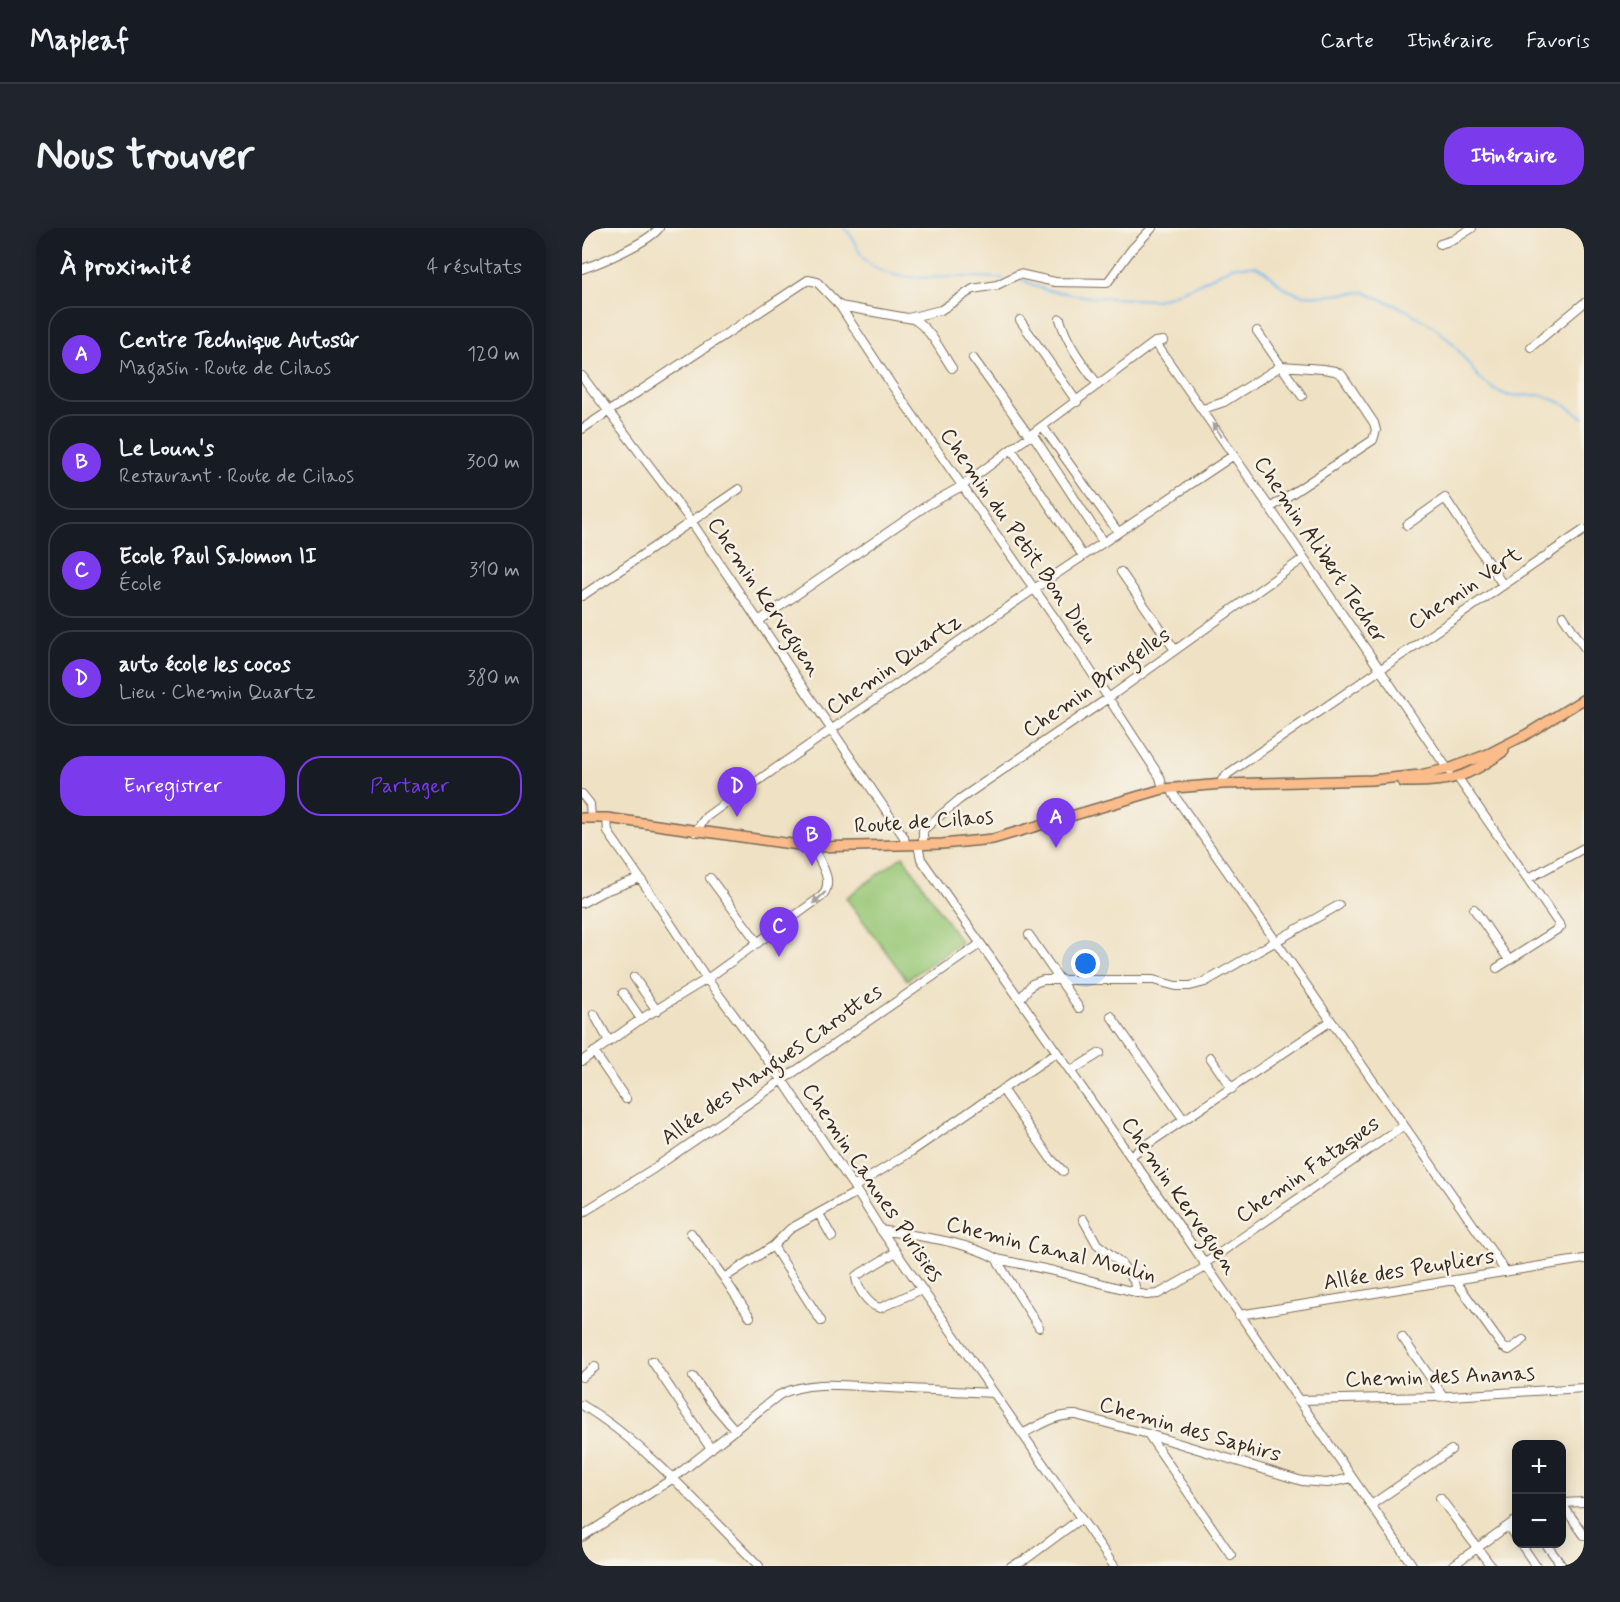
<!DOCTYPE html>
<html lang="fr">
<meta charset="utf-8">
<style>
:root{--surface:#171b24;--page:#20242c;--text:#f1f3f6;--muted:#9ea1a6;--line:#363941;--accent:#7c3aed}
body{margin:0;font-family:Mynerve,sans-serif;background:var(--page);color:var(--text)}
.controls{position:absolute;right:18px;bottom:18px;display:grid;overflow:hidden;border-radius:12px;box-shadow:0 3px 15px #0003}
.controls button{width:54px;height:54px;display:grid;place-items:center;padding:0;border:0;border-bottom:2px solid var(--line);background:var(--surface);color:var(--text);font:30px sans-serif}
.you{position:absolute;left:504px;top:736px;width:21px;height:21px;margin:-15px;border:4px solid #fff;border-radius:50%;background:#1a73e8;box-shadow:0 0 0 9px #1a73e833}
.badge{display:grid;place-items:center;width:39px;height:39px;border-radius:50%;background:var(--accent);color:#fff;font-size:20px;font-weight:700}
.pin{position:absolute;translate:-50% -50px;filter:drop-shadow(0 2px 3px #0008)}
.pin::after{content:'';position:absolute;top:32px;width:21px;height:18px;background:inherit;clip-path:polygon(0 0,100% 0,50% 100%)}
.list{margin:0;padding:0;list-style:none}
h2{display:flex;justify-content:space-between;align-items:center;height:78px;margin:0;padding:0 24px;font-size:26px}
h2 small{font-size:20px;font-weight:400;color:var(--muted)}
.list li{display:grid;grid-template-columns:39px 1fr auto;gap:18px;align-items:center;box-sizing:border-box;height:96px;margin:0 12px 12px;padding:0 12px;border:2px solid var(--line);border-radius:24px}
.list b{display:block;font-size:22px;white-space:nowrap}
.list p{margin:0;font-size:20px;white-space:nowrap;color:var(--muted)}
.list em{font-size:20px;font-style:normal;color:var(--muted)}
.actions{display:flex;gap:12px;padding:18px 24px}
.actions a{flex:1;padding:14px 0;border:2px solid var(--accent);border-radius:24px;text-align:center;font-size:21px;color:var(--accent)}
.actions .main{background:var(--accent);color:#fff}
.map{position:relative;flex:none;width:1002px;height:1338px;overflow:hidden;border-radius:24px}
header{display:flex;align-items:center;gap:36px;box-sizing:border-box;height:84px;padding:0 30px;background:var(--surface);border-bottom:2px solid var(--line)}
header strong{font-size:28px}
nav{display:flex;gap:33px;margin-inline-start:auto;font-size:21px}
.intro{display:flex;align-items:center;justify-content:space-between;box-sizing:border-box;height:144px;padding:0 36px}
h1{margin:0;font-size:42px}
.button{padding:15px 27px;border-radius:24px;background:var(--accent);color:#fff;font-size:21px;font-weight:700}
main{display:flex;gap:36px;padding:0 36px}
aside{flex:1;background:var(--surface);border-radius:24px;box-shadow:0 3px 15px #0003}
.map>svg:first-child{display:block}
.green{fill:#98c877;stroke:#6a794a;stroke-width:1.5}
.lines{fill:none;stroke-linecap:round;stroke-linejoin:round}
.stream{stroke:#78bbee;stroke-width:2}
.minor-casing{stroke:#7a6a58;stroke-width:10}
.major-casing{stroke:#7a6a58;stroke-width:12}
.minor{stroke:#fff;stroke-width:8}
.major{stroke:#f9bc8a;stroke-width:9}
.oneway{fill:#a79f9a}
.labels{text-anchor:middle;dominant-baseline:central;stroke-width:5;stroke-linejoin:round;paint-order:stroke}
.street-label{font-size:22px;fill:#3b2a1e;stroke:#f7f3e8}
</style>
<header>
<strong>Mapleaf</strong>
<nav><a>Carte</a><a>Itinéraire</a><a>Favoris</a></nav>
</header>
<div class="intro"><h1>Nous trouver</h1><a class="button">Itinéraire</a></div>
<main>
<aside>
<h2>À proximité<small>4 résultats</small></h2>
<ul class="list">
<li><span class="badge">A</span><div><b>Centre Technique Autosûr</b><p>Magasin · Route de Cilaos</p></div><em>120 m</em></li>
<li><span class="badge">B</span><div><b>Le Loun's</b><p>Restaurant · Route de Cilaos</p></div><em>300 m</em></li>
<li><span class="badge">C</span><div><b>Ecole Paul Salomon II</b><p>École</p></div><em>310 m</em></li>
<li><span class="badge">D</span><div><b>auto école les cocos</b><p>Lieu · Chemin Quartz</p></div><em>380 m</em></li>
</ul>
<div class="actions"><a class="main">Enregistrer</a><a>Partager</a></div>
</aside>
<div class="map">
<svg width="1002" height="1338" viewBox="0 0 1002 1338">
<rect width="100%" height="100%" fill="#f7f3e8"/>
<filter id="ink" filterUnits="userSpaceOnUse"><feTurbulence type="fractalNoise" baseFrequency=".0167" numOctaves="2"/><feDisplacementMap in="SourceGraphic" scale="12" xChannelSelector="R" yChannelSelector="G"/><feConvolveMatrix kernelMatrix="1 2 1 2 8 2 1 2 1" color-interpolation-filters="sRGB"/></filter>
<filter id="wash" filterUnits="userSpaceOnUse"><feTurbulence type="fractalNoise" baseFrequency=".008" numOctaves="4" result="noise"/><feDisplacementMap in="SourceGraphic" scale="24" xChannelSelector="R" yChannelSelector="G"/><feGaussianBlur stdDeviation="1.35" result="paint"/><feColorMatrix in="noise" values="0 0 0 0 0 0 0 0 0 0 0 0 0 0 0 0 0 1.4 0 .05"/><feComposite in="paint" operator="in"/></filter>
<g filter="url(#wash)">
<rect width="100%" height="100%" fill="#efe1c3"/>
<path class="green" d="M321,628L379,714L325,752L264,670Z"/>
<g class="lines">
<path class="stream" d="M262,0C274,9 274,24 285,34C314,58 355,47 389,49C400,49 410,50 421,50
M436,50L463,62L508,69L574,72L582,70L614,57L652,38H674L683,43L703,61L720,67L740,68L782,64L822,81L854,100L871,116L898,151L913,162L927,168L960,167L980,175L1002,190"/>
</g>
</g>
<g filter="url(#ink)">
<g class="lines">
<defs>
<path id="minor" d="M858,16L871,12L890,0
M0,41C18,35 67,14 77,0
M258,78L331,91C349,101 359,124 370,140
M326,90L359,82L391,61L415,57L437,46L473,54L525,55L550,21L570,0
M478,91C485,116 501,136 516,157
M438,92L495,174
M675,103L720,168
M573,114L688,280L867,543
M949,119L1002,75
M391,130L448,209
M0,148L109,293L322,609L323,617
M621,181L642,174L699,138L741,141L753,143L760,147L792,195L794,202L791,212L688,280
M461,199L536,304
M0,201L226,52L235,54L258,78L309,156L493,419L578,549L581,561
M451,207L521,314
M430,222L501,328
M825,297L863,270L921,357
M539,344L593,422
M0,368L157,261
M981,388L1002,419
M178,392L344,278L380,258L573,114L581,113
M876,550L979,699L915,740
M641,556L640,552L647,545L1002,302
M589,560L592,567L924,1044
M0,566L8,576L9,590
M25,590L26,604L73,672L125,751L201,853L272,959L299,1002L532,1338
M113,604L124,589L135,581L452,361L652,227
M336,617L339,631L586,982L831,1338
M341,617V602L378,571L525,471L722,330
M128,650L176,715
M947,650L1002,620
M0,675L20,664L58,650
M892,681L927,732
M447,707L497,780
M52,749L75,783
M41,765L59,791
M438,771L450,756L461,752H571L594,758H608L623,754L757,677
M12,786L27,813
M529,788L602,892
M12,824L44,871
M628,829L650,861
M0,833L59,791L125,751L239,669C254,654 238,635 231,619
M489,843L518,825
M420,861L469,931L481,943
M548,928L749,793
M272,959L327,925L475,824
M0,985L71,941L398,716
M237,986L250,1009
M501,991L515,1016L539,1035L552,1053L554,1065
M299,1002C333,1008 385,1013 415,1031L472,1043L564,1067L576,1066L624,1039
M109,1005L142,1050L168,1089
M191,1018L239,1093
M314,1024L274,1048C274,1059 287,1078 298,1080L340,1061
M415,1031L417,1036L457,1099
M622,1036L821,898
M142,1050L191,1018L208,1001L275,964
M873,1052L921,1119L927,1122L941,1112
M657,1087L1002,1031
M820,1109L862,1169
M70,1133L129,1221
M0,1149L13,1139
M111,1149L129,1174L153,1202
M716,1172L852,1169L1002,1160
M0,1177C65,1216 124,1285 177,1338
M440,1206C458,1197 473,1186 494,1187L566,1206L720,1253L745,1255L770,1250
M566,1206L649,1327
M858,1270L909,1338
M980,1275L1002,1274
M980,1276L1002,1307
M789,1277L869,1222
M926,1298L934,1310
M0,1309L90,1251L197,1167C229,1150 273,1159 308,1160C343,1162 377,1163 411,1165
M939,1316L954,1338
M964,1316L980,1338
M429,1338L444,1331L498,1291
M870,1338L934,1292"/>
<path id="major" d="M940,509L1002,471
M821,554C866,555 886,550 922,523
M0,590H25L231,619L360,616L411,611L581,561L641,556L790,552L838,547L869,540L906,526L945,506"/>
</defs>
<use href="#minor" class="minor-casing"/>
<use href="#major" class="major-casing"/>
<use href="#minor" class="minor"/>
<use href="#major" class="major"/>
</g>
<defs><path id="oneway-solid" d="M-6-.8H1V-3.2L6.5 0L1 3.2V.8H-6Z" transform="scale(1.5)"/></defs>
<g class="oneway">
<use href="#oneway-solid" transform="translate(635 202) rotate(-124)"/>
<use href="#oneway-solid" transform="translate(237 670) rotate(138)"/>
</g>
</g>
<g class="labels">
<g class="street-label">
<text transform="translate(436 308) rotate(55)">Chemin du Petit Bon Dieu</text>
<text transform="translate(738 322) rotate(56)">Chemin Alibert Techer</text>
<text transform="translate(883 361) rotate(-34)">Chemin Vert</text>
<text transform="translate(182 369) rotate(56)">Chemin Kerveguen</text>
<text transform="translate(312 437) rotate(-35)">Chemin Quartz</text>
<text transform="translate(515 455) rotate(-35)">Chemin Bringelles</text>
<text transform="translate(342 594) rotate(-4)">Route de Cilaos</text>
<text transform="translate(190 837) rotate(-35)">Allée des Mangues Carottes</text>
<text transform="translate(726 942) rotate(-35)">Chemin Fataques</text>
<text transform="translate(290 955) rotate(56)">Chemin Cannes Purisies</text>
<text transform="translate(597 968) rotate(55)">Chemin Kerveguen</text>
<text transform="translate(469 1022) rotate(14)">Chemin Canal Moulin</text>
<text transform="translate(827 1042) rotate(-9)">Allée des Peupliers</text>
<text transform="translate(858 1149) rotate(-2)">Chemin des Ananas</text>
<text transform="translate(608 1202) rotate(16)">Chemin des Saphirs</text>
</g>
</g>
</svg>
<div class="controls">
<button>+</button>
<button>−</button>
</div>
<div class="you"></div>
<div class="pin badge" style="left:474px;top:620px">A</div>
<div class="pin badge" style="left:230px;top:638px">B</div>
<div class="pin badge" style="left:197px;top:729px">C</div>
<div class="pin badge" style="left:155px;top:589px">D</div>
</div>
</main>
